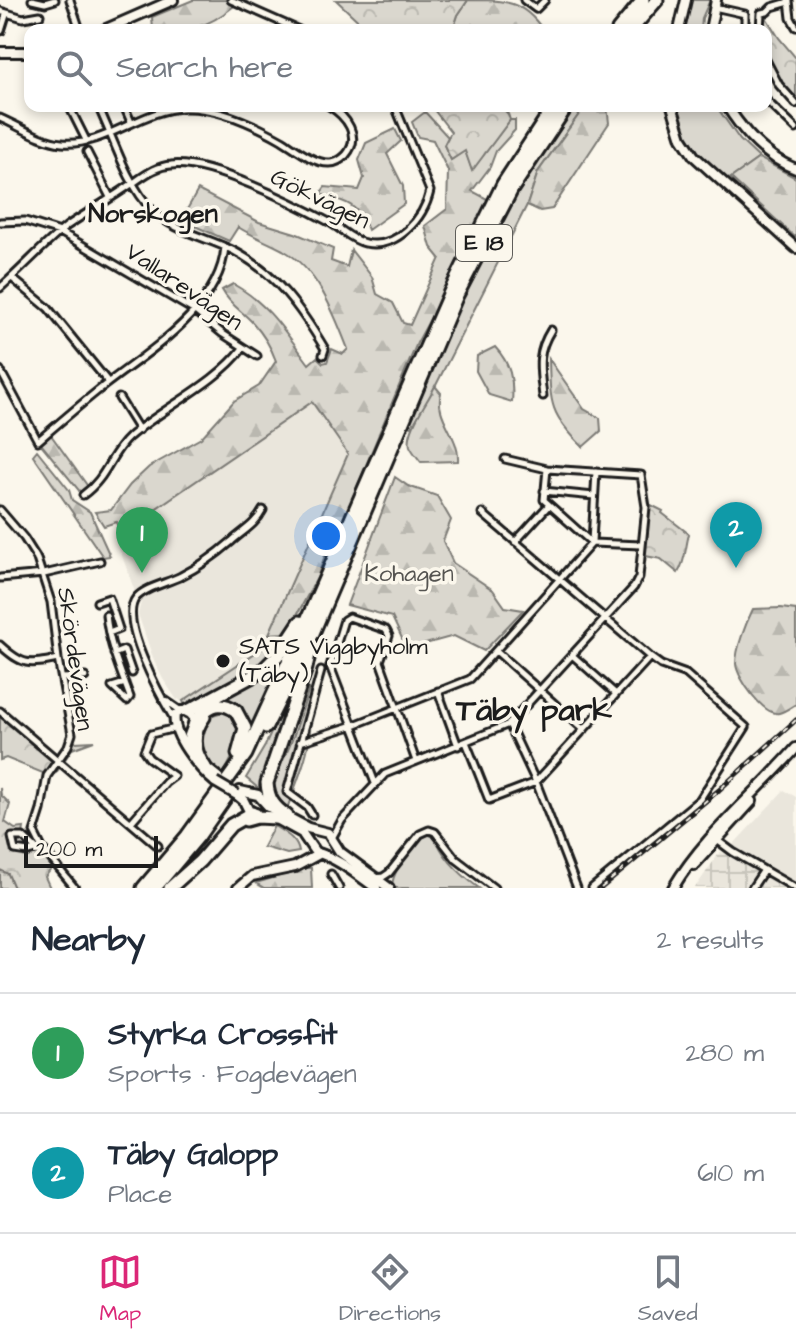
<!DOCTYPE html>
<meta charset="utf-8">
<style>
:root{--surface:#fff;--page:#f6f6f7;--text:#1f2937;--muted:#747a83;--line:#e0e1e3;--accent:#db2777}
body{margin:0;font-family:"Architects Daughter",sans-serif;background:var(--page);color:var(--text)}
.scale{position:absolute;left:24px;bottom:20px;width:134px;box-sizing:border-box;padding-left:8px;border:4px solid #1c1c1c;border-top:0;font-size:22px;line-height:28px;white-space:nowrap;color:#1c1c1c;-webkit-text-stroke:6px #fbf7ec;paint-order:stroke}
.you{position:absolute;left:326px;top:536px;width:28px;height:28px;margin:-20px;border:6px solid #fff;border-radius:50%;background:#1a73e8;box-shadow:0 0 0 12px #1a73e833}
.badge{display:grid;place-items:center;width:52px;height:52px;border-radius:50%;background:var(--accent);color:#fff;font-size:26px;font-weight:700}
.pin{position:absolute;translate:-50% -66px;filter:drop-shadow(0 2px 4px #0008)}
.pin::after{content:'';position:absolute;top:42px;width:28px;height:24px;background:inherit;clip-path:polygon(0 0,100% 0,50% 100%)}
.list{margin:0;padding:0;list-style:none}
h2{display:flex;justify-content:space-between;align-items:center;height:104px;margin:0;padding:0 32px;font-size:34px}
h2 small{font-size:26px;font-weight:400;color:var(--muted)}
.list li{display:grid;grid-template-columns:52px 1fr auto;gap:24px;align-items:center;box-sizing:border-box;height:120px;padding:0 32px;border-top:2px solid var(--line)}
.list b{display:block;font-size:30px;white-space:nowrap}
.list p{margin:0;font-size:26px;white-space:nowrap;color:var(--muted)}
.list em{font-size:26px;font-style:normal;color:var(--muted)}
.icon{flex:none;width:44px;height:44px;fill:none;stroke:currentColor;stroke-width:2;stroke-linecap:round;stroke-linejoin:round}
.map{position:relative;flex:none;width:796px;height:888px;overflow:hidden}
.search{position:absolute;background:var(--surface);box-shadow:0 4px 12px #0003;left:24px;right:24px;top:24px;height:88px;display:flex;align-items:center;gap:20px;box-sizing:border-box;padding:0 28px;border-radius:16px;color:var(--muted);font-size:30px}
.sheet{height:344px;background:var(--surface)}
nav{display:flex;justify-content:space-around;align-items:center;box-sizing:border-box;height:112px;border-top:2px solid var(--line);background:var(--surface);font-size:22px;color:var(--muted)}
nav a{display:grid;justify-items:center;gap:4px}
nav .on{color:var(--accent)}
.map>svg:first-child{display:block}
.built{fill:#eae6dc}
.industrial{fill:url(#industrial-grid)}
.green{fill:#dad7ce;stroke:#7b7a75;stroke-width:2}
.forest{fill:url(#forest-firs);stroke:#7b7a75;stroke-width:2}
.park{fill:url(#park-crowns);stroke:#7b7a75;stroke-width:2}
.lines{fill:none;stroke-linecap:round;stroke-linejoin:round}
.stream{stroke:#74726e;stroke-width:2}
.street-casing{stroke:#1c1c1c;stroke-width:11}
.secondary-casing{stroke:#1c1c1c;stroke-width:14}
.highway-casing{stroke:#1c1c1c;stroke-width:17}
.street{stroke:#fbf7ec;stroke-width:5}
.secondary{stroke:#fbf7ec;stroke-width:8}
.highway{stroke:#fbf7ec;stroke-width:11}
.rail-casing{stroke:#1c1c1c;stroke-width:5}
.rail{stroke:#fbf7ec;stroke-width:2;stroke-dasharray:6;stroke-linecap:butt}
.secondary-bridge-casing{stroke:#1c1c1c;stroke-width:14;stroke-linecap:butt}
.secondary-bridge{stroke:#fbf7ec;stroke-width:8}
.poi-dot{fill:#1c1c1c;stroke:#fbf7ec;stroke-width:3}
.labels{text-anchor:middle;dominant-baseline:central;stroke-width:7;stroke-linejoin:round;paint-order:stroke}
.shield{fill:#fbf7ec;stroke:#5f5e5a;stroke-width:2}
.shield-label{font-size:22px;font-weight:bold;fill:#1c1c1c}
.street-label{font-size:24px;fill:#1c1c1c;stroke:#fbf7ec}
.park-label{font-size:24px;fill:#555451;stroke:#fbf7ec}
.poi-label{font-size:24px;fill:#1c1c1c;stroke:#fbf7ec;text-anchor:start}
.neighbourhood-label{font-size:26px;font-weight:bold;fill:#1c1c1c;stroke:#fbf7ec}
.district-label{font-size:32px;font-weight:bold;fill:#1c1c1c;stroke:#fbf7ec}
</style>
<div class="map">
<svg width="796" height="888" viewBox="0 0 796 888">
<defs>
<pattern id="industrial-grid" width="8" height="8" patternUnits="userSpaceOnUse" patternTransform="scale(2)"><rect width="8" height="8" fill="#eae6dc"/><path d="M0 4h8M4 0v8" fill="none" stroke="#c8c5bc"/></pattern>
<pattern id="forest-firs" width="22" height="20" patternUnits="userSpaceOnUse" patternTransform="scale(2)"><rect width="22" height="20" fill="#dad7ce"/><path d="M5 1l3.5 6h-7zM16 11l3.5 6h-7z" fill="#bab8b0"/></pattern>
<pattern id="park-crowns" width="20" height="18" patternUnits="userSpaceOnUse" patternTransform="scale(2)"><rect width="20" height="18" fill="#dad7ce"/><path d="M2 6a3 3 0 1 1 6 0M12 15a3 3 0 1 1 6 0" fill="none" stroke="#bab8b0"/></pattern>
</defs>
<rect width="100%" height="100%" fill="#fbf7ec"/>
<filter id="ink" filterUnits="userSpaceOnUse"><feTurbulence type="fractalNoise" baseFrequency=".0125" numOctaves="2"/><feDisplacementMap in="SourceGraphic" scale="16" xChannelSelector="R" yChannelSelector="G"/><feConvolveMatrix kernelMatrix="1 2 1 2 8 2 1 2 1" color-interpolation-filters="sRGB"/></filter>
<g filter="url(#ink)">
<path class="built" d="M312,401L348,453L264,647L181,702L179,699L177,700L163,679L154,661L138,614L141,602L135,592L115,536Z
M784,790L796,797V883L732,846Z"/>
<path class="industrial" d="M720,852L724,853L785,888H695Z"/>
<path class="green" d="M690,0H710L702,18L701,30H683Z
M574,106H585L538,172L527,205L426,405L412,426L406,423C454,313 502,203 574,106Z
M676,106H716L740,140L759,158L731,178L796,238V241L703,161L689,143Z
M381,426L386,429C360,487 307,633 259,667C239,681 215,691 194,703L185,706L183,701L264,647L269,634L287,632L317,578L334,529L341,525Z
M292,640L244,748C250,720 247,697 211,702Z
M304,661L296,694L258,788L246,778L265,746Z
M309,688C315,742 305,762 286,811L271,794C274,776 283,762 290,745C298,726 303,707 309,688Z
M226,712L234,714L242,727L237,748L222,777C197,760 185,715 226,712Z
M429,834L435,836C442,858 461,875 479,888H396L392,884C395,868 413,841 429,834Z"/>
<path class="forest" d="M193,0H229L234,6C205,30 190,30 153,30L152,17Z
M468,0C504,0 523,0 543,30H453L458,15Z
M585,106H607L609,123L552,209L540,211L527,205L538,172Z
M425,112L448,137L444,145L451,160L465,150L472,170L510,120H515V130L496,151L490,167L472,191L489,200L471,244L417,343L341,525L334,529L317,578L287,633L269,634L348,454L312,402L120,533L116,522L104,526L95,512L111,510L130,485L149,467L201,438L234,401L259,386L276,361C271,347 263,334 253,323C242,311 230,305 222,290L233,284C269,304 285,332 309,364L317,357L323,363L327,362L332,349L343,354L348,349C334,313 318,270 283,250C268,242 252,236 238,227L229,241L181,220L198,190L259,222L295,233L333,249L331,261L347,267L351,250L372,277L377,294L393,303L403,323L410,325L440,258L431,247L425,226L447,209L448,171L433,140L418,137L412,122Z
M395,129L401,141L387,154L403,186L404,204L368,230C359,204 345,201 320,194L325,187L359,190L364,178L359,160L366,143Z
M759,158L796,178V238L731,178Z
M495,347C510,363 514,380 512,402L489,395L476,371L477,356Z
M549,359L584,409L600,418L601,431L583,447C550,415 550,404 549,359Z
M435,386L441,393C434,417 460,436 458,461L421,462C418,458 412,451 410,446C406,429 428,402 435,386Z
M51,435L89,488L81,493L41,444Z
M37,450L69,490L72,500L90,512L110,556L103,557L33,455Z
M395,477L408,486L437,496L451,520L443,541L453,563L493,590L505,607L523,610L484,651L454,636L407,649L392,617L347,605Z
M781,608L796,610V704C791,707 784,712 779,713C764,716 737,678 736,664C736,648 746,623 753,609Z
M274,826C285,833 297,839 299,852L287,854L263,847Z
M306,868H311L312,888H264L256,883Z"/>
<path class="park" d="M336,0H468L458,15L453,30H368Z
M764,14L779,38L796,58V102C771,79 766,63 766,30H762Z
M431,106H501L508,114L510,120L472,171L465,151L451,160L444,145L451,132Z
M651,505L663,511L662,513L689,534C685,549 686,560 678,573L661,559L640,555L646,507Z
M0,716L52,760L60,763L75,742L94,741L72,749L56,773L50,776L6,758L0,760Z
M0,788L1,795L10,804L5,822L15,829L24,828L22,840L40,851L52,868L45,877L50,888H0Z"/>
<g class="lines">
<path class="stream" d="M0,870L8,874L14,888"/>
<defs>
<path id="street" d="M32,0L45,3L55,0
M70,0L80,30
M231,0L299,30
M524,0L536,9L545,0
M789,1L791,18L796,27
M714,7L745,14V30
M0,11L23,18L40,15
M760,30L761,13L767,12L772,7L789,2
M1,31L6,15
M766,60L779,85L796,104
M767,101L796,129
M69,106L86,140
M98,106C114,139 126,183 152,210C174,232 207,237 234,251C276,273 301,309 325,349L323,355
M124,106L131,122
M0,118C19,126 41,141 62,143C105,147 141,109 184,108C217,107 254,124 282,140C295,148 314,164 330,163C337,163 342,159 346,155C362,136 346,116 329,106
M87,152L110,197
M0,222L25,221L60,232L195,311L223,334L257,356
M12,278L48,308L108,382
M0,288C23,268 43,245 67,226C89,211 112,198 133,183C145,175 156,166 171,165C208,160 294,203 329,222C340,228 353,241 365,243C397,250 424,218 430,191L395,106
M0,370L38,441C60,422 82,403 105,385C149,351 220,308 225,247
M543,396C540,369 536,354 551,330
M119,398L139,430
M547,469L544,500L592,543
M544,491L594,496
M83,495C107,478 110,454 129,437C163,408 217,383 243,348
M0,510L24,538L36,557
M482,513L650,657L661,665L686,674L746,727L700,799L592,888
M515,542L548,506
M592,542L596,472
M37,559L51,602L58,659L72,734L68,746L47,776L41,810L34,832L42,848L75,888
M0,578L44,574L100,561
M97,602L109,598L119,629L109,633
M106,615C109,644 120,670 130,697L127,701L112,687L125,683
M0,645C23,666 28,665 58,659
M497,652L584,730
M114,654L124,650L132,673
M572,655L616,694
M62,678L85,677
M438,691L458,746
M165,700L181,711
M0,711L158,846
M174,719C161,697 118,620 136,598C145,587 168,583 181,576C199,567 217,554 232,541C243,531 256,524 263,510
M509,724L536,782L577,888
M300,742L354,725L470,679L592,543L641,545
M466,742L489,800L536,782L650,657
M375,783L330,666L344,620L349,617L386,630L389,636L380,661L416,761
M312,815L307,807L287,792L321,671
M132,821L166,782L174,776L149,758L144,751L151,734L176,728
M332,838L342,820L385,774L509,724L634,587L639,577L646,507L641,475L547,469L505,459
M717,840L733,852L795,888
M36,849L23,837H12L15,850L28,852L42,848
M331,874L339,888
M375,878L383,877L389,873L420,834L429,830L435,832L456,859L494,888
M752,888L764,870"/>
<path id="secondary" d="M104,30L173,0
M679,30L686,0
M710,30L716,0
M0,52H30
M672,106L682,138L694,156L796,248
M727,106C744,133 765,157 796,169
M193,751L188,738L195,719L188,711H181L175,715C171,734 200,770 215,782
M203,765L218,777
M240,791L258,795L269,807L308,828L328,833L340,852L389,888
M237,795L244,801L249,811L256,813
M273,817L302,833L315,852C338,858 356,874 376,888
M694,865L752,801
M238,888L252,876L295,867L319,854
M673,888C705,834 755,795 796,748"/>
<path id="highway" d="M618,30L643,0
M631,30L657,0
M188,711L262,671L279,654L300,622
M204,717C192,733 193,751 205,767
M195,723C206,707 218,698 236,711L245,728L238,754
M266,727L313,633L457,295L512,189L567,106
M287,816C274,807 268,799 267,783L306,668L311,645
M246,820L257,817L276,818
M143,888L187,836L246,754L303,629L450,292L503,184L554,106
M155,888L198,837L226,797
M170,888L200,861L231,825L252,813"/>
</defs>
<use href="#street" class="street-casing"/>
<use href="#secondary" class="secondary-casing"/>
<use href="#highway" class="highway-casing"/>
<use href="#street" class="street"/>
<use href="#secondary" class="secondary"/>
<use href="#highway" class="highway"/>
<defs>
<path id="rail" d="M601,888L719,790L796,720"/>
</defs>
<use href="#rail" class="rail-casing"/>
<use href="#rail" class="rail"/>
<defs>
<path id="secondary-bridge" d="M215,782L237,795"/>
</defs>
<use href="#secondary-bridge" class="secondary-bridge-casing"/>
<use href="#secondary-bridge" class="secondary-bridge"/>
</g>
</g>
<circle class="poi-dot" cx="223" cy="661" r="8"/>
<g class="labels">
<rect class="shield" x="456" y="225" width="56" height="36" rx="6"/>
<g class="shield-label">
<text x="484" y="243">E 18</text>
</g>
<g class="street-label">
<text transform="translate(320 199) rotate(26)">Gökvägen</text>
<text transform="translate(184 287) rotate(34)">Vallarevägen</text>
<text transform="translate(75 659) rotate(82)">Skördevägen</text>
</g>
<g class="park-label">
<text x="409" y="574">Kohagen</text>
</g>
<g class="poi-label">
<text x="239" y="647">SATS Viggbyholm<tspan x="239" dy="28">(Täby)</tspan></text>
</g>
<g class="neighbourhood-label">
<text x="153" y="214">Norskogen</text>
</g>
<g class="district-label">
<text x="534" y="710">Täby park</text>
</g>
</g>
</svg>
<div class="scale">200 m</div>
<div class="you"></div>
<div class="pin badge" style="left:142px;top:573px;background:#2e9e5b">1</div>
<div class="pin badge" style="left:736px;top:568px;background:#0f9aa8">2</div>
<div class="search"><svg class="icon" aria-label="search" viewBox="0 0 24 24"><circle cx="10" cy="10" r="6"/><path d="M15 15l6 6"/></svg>Search here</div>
</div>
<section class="sheet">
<h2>Nearby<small>2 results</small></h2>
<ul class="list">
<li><span class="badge" style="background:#2e9e5b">1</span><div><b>Styrka Crossfit</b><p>Sports · Fogdevägen</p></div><em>280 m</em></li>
<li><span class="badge" style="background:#0f9aa8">2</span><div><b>Täby Galopp</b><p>Place</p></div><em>610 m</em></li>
</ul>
</section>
<nav>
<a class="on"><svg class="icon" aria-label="map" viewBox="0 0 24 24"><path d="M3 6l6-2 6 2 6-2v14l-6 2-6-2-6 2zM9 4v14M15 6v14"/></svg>Map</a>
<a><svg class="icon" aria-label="directions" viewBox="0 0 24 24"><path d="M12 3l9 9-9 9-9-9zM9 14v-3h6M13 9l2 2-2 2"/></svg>Directions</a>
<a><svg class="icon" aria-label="saved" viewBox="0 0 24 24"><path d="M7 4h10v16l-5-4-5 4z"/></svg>Saved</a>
</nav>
